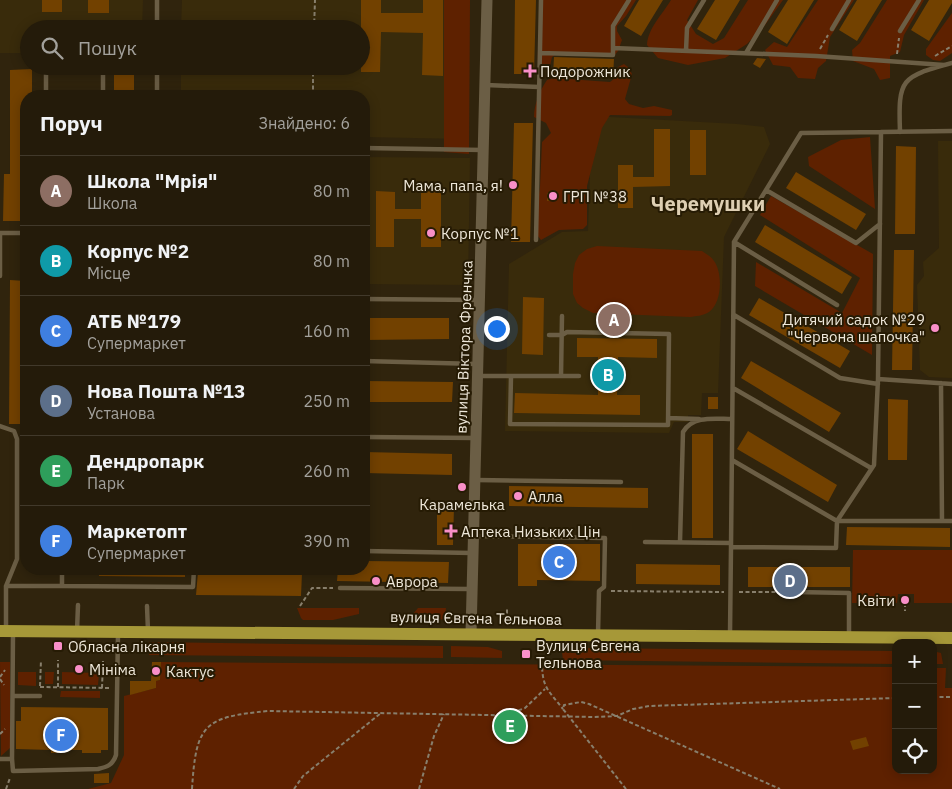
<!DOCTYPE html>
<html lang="uk">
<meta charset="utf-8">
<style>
:root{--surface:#241b0a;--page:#2c2413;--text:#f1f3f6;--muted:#a3a19c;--line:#41392b;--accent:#b45309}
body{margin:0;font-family:"IBM Plex Sans",sans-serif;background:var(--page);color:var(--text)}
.controls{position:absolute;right:15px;bottom:15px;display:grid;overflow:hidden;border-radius:10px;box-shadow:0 2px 12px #0003}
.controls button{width:45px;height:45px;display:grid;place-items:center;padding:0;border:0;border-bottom:1px solid var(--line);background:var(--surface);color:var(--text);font:25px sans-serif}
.you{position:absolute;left:496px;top:328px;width:18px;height:18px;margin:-12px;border:4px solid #fff;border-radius:50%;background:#1a73e8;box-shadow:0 0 0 8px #1a73e833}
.badge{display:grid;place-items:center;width:32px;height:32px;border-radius:50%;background:var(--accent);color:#fff;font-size:16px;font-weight:700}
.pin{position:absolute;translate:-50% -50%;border:2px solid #fff;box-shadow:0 1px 5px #0006}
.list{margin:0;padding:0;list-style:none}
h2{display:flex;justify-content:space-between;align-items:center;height:65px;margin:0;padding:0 20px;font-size:21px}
h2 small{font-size:16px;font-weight:400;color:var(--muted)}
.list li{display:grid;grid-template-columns:32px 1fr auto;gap:15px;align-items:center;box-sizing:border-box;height:70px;padding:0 20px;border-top:1px solid var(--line)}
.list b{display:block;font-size:19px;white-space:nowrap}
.list p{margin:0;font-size:16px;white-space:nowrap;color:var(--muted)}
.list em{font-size:16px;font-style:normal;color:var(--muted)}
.icon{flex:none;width:28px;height:28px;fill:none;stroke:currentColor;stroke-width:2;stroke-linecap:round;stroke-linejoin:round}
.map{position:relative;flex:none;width:952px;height:789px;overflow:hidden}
.search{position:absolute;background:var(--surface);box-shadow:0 2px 12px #0003;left:20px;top:20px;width:350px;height:55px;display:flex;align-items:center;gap:12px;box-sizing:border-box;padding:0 18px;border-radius:28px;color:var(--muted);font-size:19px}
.panel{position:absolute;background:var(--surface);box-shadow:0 2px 12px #0003;left:20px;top:90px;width:350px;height:485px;border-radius:20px}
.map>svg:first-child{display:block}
.built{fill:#392b0b}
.green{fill:#5e2100}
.building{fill:#724100}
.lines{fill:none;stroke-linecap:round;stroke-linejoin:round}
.path{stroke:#887f6c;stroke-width:2;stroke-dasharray:4 2.5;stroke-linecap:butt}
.service{stroke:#6b5e45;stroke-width:4.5}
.tertiary{stroke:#6b5e45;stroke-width:11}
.primary{stroke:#a69838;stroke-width:12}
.poi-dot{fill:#f98fc8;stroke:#261b04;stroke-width:2}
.labels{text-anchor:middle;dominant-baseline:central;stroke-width:4;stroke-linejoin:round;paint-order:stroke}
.poi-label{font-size:15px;fill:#eee7d9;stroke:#261b04;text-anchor:start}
.street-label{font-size:15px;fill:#eee7d9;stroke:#261b04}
.district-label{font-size:20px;font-weight:bold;fill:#decfb3;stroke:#261b04}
</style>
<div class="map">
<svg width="952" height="789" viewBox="0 0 952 789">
<rect width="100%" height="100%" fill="#30240d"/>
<path class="built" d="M0,0H143L142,29H29V53H0Z
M182,0H464L463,139L364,137V96H181V66H361V29H181Z
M592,116L737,124L764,127L770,144L724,237L718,393H702L701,415H688V422H674L669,433L505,431L509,264L562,232L588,231Z
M938,141H952V378L929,377L920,370L917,285L924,276L923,262L939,248Z
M364,157L470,158L468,285L364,284Z"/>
<path class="green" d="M444,0H470L469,154L444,152Z
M543,0H636L626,16L617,26V31L622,40L618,51L613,57L555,55L552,57L550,66L543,69L538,64C537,43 540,21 543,0Z
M671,0H698L687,20L696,34L713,44L724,38L748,0H783L765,25L747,44L725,58L688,65L658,58L647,45C648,28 662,15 671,0Z
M818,0H854L830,37L826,61L818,68L815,79L798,78L790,67L773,65L765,50L774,42L787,47Z
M887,0H924L904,35L900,52L890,56V78L880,80L874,69L853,61L852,50L860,43Z
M952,13V53L940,61L933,60L926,55V49Z
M624,64L628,67L632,74L625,99L629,104L643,108L654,106L672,110V115L670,116L610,115L602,128L587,186V225L583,229L559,230L541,240L534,231L540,187L542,142L551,133L546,123L534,117C534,104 540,90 547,80L554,78L610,82L615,78L618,67Z
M870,137L875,209L809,166L808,157L841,140Z
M771,196L873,254L872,355L755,286L756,262L842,313L860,278L760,215Z
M597,246L702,251C706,254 711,256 714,261C723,273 722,303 709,312C703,316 696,316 690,317L593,313L583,308L577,303L573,294V274L575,263L579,255L587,249Z
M853,550H952V603H914V594H898L897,603H852Z
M297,608H359V614L333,620H303L301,618Z
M418,608H446L445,619L436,620L413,614Z
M149,642L443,646V658L149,655Z
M451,646L488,647L502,651V658L451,657Z
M582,648L896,651V664L563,660L562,652Z
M933,651L941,653L943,664H933Z
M0,662H10V748L1,756Z
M161,662L896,667V770H933V668H946L945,688H952V789H88L111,783L124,755V696L156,688V681L160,680Z
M18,672H36V686L18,685Z
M45,672H54L53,684H45Z
M62,672L99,673L98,685L62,684Z
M61,691H100V698L60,697Z"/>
<path class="building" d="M42,0H62V12H42Z
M88,0H109V13H88Z
M361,0H381V13H423V0H443V76L422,75L423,33L381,32L380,72H361Z
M515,0H536L534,74H514Z
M639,0H663L641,36L624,26Z
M715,0H740L716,40L697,29Z
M788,0H814L787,44L768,32Z
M857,0H882L857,41L839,30Z
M929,0H952V3L929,41L911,30Z
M554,57L614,59L613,77L553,75Z
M757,58L766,59L760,68L753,64Z
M32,69V96H26V221H3L4,174H10V70Z
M114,72H134V96H114Z
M514,123H533L530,242H511Z
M654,129H670V186L633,187V208H618V165H633V177H654Z
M690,130H706V175H690Z
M896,146L916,147L915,234H895Z
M796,172L866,214L856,230L786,188Z
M376,191L395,192V209H421V191H441V247H421V219H394V247H376Z
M558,192V200L547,201V193Z
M765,225L852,277L842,294L755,242Z
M894,250H914L912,370H892Z
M10,280L26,281V424H9Z
M523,297L544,298L543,355L522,354Z
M759,298L850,351L840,368L749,315Z
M364,318H449V339L364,340Z
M577,338L657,339V358L618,357L617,395H640V415L514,413L515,393L598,395V357H577Z
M751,361L841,413L829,432L741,378Z
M364,381L453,382L452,402H364Z
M708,397H718V409H708Z
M888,399L908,400L907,460H888Z
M748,431L837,485L828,502L737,449Z
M692,434H713V538H692Z
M364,452L452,454V475L364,473Z
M509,486L648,488V508L509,506Z
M437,506H454L453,545H437Z
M847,527L950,528V547L846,545Z
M518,544H600V581L537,580V586H518Z
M364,561L449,562L448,583L337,581L338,569H364Z
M636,564L720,565V585L636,584Z
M748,567H850V587H748Z
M99,569H185V577L99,576Z
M198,572L302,573L301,596L196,595Z
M152,662H161L160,680L156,681V688L130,695V681H151Z
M21,707L108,708V750H101V753H82V750H60V753H51V750L16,749V721H21Z
M866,737L869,746L853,750L850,741Z
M109,773V783H94V774Z"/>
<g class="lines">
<path class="path" d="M314,29L315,0
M820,49L828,35
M897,54L899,38
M935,56L952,46
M313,96V66
M611,591L724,592
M739,592H789
M905,603V611
M300,606L312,588H333
M507,620V607
M542,661C542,687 547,689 563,709
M0,677L5,670
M0,679L4,685
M40,686L41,660
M40,687L111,688
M58,687V660
M102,688L103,661
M933,697H952
M506,715L525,708L545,689
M0,734L5,729
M6,789L10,778
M192,789C196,724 204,717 268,711L594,717L617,716L633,709L649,706L896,698
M294,789L303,776L381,713
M419,789L434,736L444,714
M626,789L563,709L564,705L581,702L589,704L780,789"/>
<path class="service" d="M157,0V29
M832,29L849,0
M900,31L919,0
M613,48V26L629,0
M686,51L687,28L704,0
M540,53L613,55V48L816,56L944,65
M746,53L777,0
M103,66V96
M157,66V96
M486,85L539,87
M46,96V66
M900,132C898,78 901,77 952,63
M364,148L483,150
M766,190L856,243L880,224
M0,233H26
M536,240L541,0
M734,242L837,305
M0,276V233
M364,299L480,300
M734,315L840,378L878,384
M364,361L477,364
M479,376H579
M511,376L510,424L668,425L669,334L567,332L562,335H549
M561,376L562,316
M878,379L952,384
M941,383L942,521H952
M733,388L871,468
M668,418L699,419
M0,426L14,431L17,439V559L6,586
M364,437L475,438
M732,460L837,521H942
M476,480L621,482
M475,536L605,538L604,587L599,591L598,634
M645,542L731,543
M680,542L683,432C693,415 715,419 732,419
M731,547L734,242L801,133L881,132
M364,551L472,553
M62,586L193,587L194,569
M340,588L470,589
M795,592L849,593V637
M147,606L148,631
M6,630V586H62V569
M77,631L78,605
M730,634L731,547L836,548L837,521L874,465L878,379L881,132L952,131
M13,696H40
M0,759H12L13,633
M12,759L13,771L98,769C107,767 113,765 116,755L118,634"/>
<path class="tertiary" d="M471,634L487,0"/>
<path class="primary" d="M0,631L952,638"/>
</g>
<g class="poi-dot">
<path d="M527.5 63.5h5v5h5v5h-5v5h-5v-5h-5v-5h5z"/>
<circle cx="513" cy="185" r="5"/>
<circle cx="553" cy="196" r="5"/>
<circle cx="431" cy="233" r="5"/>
<circle cx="935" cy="328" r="5"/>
<circle cx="462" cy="487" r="5"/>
<circle cx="518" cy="496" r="5"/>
<path d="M448.5 523.5h5v5h5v5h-5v5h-5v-5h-5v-5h5z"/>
<circle cx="376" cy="581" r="5"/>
<circle cx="905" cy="600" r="5"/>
<rect x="53" y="641" width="10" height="10" rx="2.5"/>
<rect x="521" y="649" width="10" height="10" rx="2.5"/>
<circle cx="79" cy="669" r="5"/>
<circle cx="156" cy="671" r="5"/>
</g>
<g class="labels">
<g class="poi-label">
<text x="540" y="71">Подорожник</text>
<text x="503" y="185" text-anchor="end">Мама, папа, я!</text>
<text x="563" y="196">ГРП №38</text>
<text x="441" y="233">Корпус №1</text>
<text x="925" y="319" text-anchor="end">Дитячий садок №29<tspan x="925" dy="17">"Червона шапочка"</tspan></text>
<text x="528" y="496">Алла</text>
<text x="462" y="504" text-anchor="middle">Карамелька</text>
<text x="461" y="531">Аптека Низьких Цін</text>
<text x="386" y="581">Аврора</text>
<text x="895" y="600" text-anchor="end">Квіти</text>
<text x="536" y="645">Вулиця Євгена<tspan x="536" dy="17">Тельнова</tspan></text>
<text x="68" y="646">Обласна лікарня</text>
<text x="89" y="669">Мініма</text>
<text x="166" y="671">Кактус</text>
</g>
<g class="street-label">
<text transform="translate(464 347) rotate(-88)">вулиця Віктора Френчка</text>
<text transform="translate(476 618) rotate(1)">вулиця Євгена Тельнова</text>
</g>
<g class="district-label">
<text x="708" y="203">Черемушки</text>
</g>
</g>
</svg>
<div class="controls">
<button>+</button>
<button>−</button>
<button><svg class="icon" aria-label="locate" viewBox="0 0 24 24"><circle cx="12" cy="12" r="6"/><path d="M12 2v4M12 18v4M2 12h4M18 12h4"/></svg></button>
</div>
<div class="you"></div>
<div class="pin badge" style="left:614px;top:320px;background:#8d6e63">A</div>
<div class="pin badge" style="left:608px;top:375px;background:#0f9aa8">B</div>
<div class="pin badge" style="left:559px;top:562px;background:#3f7fe0">C</div>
<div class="pin badge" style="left:790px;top:581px;background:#5c6f8a">D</div>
<div class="pin badge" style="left:510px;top:726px;background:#2e9e5b">E</div>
<div class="pin badge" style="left:61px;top:735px;background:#3f7fe0">F</div>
<div class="search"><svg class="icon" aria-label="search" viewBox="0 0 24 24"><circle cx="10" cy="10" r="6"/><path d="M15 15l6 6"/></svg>Пошук</div>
<section class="panel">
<h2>Поруч<small>Знайдено: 6</small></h2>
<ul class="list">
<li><span class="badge" style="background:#8d6e63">A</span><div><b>Школа &quot;Мрія&quot;</b><p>Школа</p></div><em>80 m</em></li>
<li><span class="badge" style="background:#0f9aa8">B</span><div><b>Корпус №2</b><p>Місце</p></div><em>80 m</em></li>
<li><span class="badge" style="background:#3f7fe0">C</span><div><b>АТБ №179</b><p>Супермаркет</p></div><em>160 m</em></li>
<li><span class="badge" style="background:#5c6f8a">D</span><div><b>Нова Пошта №13</b><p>Установа</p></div><em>250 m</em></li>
<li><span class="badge" style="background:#2e9e5b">E</span><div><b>Дендропарк</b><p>Парк</p></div><em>260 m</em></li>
<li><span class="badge" style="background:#3f7fe0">F</span><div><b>Маркетопт</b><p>Супермаркет</p></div><em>390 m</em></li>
</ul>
</section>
</div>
